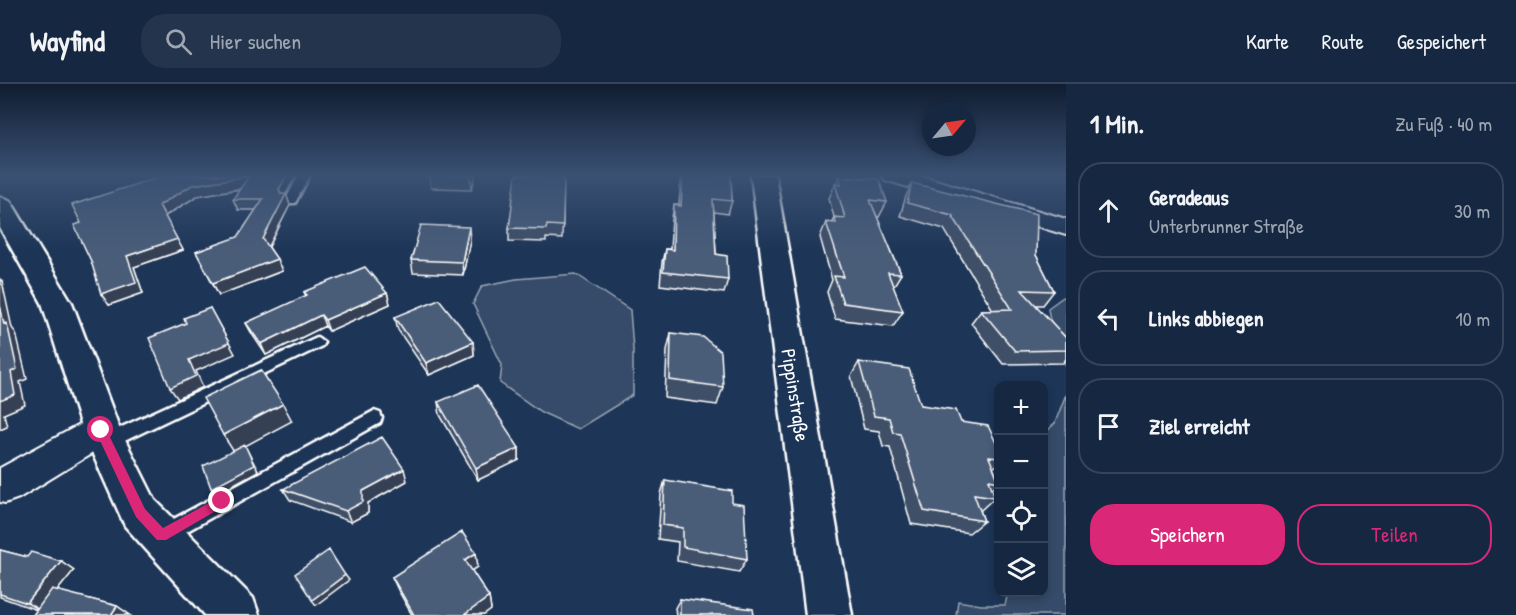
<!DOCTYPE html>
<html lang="de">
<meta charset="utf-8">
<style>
:root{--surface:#162841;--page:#23344c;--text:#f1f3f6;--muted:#9ea6b1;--line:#35445a;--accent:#db2777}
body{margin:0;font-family:"Patrick Hand",sans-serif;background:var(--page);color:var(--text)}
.controls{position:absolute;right:18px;bottom:18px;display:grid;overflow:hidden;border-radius:12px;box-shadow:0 3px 9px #0003}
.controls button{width:54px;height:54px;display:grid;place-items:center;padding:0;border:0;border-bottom:2px solid var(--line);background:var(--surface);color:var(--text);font:30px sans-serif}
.compass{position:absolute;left:922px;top:18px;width:54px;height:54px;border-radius:50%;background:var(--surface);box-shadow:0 3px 9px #0003;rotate:61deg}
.stop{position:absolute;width:18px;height:18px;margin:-14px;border:4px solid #db2777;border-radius:50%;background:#fff}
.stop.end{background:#db2777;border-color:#fff;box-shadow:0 2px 6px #0008}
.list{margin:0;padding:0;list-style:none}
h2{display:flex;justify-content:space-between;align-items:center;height:78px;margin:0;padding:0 24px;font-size:26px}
h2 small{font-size:20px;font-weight:400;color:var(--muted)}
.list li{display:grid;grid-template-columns:39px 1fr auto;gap:18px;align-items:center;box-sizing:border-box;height:96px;margin:0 12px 12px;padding:0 12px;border:2px solid var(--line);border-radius:24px}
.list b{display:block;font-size:22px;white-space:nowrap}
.list p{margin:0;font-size:20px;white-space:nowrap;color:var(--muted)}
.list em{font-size:20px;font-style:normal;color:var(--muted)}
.actions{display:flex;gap:12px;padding:18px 24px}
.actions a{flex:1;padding:14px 0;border:2px solid var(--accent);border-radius:24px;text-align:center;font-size:21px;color:var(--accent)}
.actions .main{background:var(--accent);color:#fff}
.icon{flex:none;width:33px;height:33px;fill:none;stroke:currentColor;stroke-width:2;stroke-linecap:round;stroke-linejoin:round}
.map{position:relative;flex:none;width:1066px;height:531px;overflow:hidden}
header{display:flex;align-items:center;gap:36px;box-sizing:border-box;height:84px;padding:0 30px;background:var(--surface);border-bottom:2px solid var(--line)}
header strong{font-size:28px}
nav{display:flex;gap:33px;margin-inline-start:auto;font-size:21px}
.search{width:420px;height:54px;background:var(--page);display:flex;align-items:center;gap:15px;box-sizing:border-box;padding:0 21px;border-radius:24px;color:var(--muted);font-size:22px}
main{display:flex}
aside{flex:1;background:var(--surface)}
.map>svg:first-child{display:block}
.green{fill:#364b69;stroke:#9aa5b4;stroke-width:1.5}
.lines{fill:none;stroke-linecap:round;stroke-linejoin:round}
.lane-casing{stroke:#fff;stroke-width:5}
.street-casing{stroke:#fff;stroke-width:4}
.secondary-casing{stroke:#fff;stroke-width:5}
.lane{fill:#1d3557;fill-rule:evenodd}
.street{fill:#1d3557;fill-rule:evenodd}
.secondary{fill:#1d3557;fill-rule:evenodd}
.wall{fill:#405068;stroke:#fff;stroke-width:1.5}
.shaded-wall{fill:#344155;stroke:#fff;stroke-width:1.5}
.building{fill:#4a5d79;stroke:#fff;stroke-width:1.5}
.route{fill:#db2777}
.labels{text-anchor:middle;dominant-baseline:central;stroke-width:5;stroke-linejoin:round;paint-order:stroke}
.street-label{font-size:20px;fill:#fff;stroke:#1d3557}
</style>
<header>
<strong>Wayfind</strong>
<div class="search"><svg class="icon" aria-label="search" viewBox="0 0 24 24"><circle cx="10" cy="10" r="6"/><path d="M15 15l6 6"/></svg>Hier suchen</div>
<nav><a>Karte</a><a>Route</a><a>Gespeichert</a></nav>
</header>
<main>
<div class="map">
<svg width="1066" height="531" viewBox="0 0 1066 531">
<rect width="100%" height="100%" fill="#1d3557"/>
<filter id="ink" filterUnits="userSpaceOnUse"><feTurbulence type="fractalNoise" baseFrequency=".0167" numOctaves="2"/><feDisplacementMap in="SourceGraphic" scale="12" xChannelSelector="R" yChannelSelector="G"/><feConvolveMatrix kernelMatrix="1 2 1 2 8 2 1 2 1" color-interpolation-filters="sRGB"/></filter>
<g filter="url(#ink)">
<path class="green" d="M576,190L630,226L633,265V311L578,345L541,328L500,299L502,281L473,220L482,202L516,195Z
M1066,211V283C1062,262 1050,246 1048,224Z
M1066,310V531H956L958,517L981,521H1005L1008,509L1044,508V350L1055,339Z"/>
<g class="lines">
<defs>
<path id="lane" d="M299,91H310L295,119H287L285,117Z
M317,253L324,258L322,262L112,363L106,365L100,363L97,358L100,353Z
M374,327L380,329L382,334L380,339L171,456L164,459L157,456L154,450L157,444Z"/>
<path id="street" d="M882,91H919L1066,135V151L885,96Z
M101,331L114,336L119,346L114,356L19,414L5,419L0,418V384L88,336Z"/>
<path id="secondary" d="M751,91H775L852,531H806Z
M0,113L9,116L13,121L72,219L120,346L155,416L253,514L259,531H205L125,442L82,346L42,219L0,144Z"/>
</defs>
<use href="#lane" class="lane-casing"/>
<use href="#street" class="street-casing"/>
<use href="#secondary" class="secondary-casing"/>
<use href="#lane" class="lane"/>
<use href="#street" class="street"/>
<use href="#secondary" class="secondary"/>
</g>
<path class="wall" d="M164,91H296L286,110L290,121L269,163L282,187L219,211L196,168L238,153L256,126H238L233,115L240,105L197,112L165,132L183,166L134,183L143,209L109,221L81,139Z
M429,91H476L472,105L431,104Z
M564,91L562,155L546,154V158L509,157V144Z
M681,91H731L732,117L728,130L714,128L716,170L728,195L724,209L660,201L662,178L665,165H670L672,134L674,121H679Z
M839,92L887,118L879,133H877L901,190L893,203L903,227L893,242L835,235L827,208L832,196L820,153L826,138L831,139L834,133L829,114Z
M912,99L1036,171L1054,207L1043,221H1035L1066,254V275L1063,279L1003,280L971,239L981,226H993L944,145L900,132L906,112Z
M470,156L463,191L413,189L411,176Z
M304,208L387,209L390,220L329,247L325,242L266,271L252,250L246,239L306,212Z
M395,233L473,258L474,271L429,291L398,246Z
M671,249L723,303L717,321L665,314L667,266Z
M859,278L921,321L961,338L999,365V379L993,384L999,397V398L992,405L995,413L981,426H980L984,437L969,449L911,440L890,363L883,362L879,347L864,345L851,292Z
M438,318L519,364V376L478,396L440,331Z
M665,396L732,419L747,475L739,488L677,477L678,458L658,455L661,410Z
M407,397L368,419V429L351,438L290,416L283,405Z
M0,466L27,473L61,477L74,486L57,507L117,522L130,531H33L37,526L0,513Z
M476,469L478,483L472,487L489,513L491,526L484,531H412L398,506L392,493Z
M680,515L754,531H676L675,524Z"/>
<path class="shaded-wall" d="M287,91H296L283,116L279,105Z
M471,91H476L472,105Z
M249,92L253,102L197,112L165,132L159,121L192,101Z
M286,110L290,121L267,166L263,155Z
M469,143L470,156L463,191L462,178Z
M177,155L183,166L134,183L143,209L109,221L101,210L127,172Z
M277,175L282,187L219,211L213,199Z
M0,195L2,197L12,244L16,249L27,295L20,298L25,321L4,330L7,342L0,345V317L11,288L0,221Z
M387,209L390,220L329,247L325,236Z
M210,224L235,270L196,287L203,303L178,315L170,304Z
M321,231L325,242L266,271L261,260Z
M473,258L474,271L429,291L426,279Z
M283,320L292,337L245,362L258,387L216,410L211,404L234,368L223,351Z
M519,364V376L478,396L476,384Z
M404,385L407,397L368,419V429L351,438L346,427L363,407Z
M476,469L478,483L467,490L465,476Z
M61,477L74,486L41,527L27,519Z
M345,491L349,496L316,521L312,516Z
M489,513L491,526L484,531H464Z
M117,522L130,531H111Z"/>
<path class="building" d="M164,91H287L279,105L281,110H286L263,155L277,175L213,199L196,168L238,153L263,115H233L249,92L192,101L159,121L177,155L127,172L136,198L101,210L91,177L74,141L81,139L72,121Z
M516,91H564L563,142L547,141L546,145L509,144Z
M683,91H731L732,117L713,115L716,170L727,172L728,195L663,188L665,165L673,166L674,121L681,122Z
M839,92L879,95L887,118L870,116L901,190L888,189L903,227L843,219L834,192L844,193L826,138L836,139L834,133L845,134L835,99L841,100Z
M912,99L1037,130L1036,171L1054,207L1022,206L1066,254V266L1015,267L981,226L1012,225L952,131L907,119Z
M421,141L469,143L462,178L411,176Z
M365,183L387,209L325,236L321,231L261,260L246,239L307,211L304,208Z
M439,215L473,258L426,279L395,233Z
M0,221L4,240L7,239L17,285L11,288L15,311L0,317Z
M210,224L229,259L189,276L196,292L170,304L149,254L186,239L184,234Z
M671,249L703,253L721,268L723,303L670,296Z
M859,278L909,285L921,321L956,326L961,338L988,342L999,365V374L989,373L999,398L989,396L995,413L974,410L984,437L924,427L900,349L893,348L889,334L874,332Z
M261,286L283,320L223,351L203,314Z
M478,301L519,364L476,384L438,318Z
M382,353L404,385L363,407V418L346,427L283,405Z
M245,361L254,381L211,404L203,382Z
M665,396L732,407V419L744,421L747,475L683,463V444L663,441Z
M462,448L476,469L465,476L489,513L464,531H414L392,493Z
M0,466L27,473L31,468L61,477L27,519L0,510Z
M329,466L345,491L312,516L295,490Z
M52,505L117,522L111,531H33Z
M680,515L753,525L754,531H680Z"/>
</g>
<linearGradient id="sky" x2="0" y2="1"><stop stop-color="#101d30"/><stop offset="0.55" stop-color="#3a5174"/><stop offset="1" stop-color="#3a5174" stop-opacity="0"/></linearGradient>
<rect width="1066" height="166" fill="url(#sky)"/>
<path class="route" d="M101,342L105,343L145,425L163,444L222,412L226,413V421L166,456H157L136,433L95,346Z"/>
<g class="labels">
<g class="street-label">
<text transform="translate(796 311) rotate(81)">Pippinstraße</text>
</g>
</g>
</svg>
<div class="controls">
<button>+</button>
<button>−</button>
<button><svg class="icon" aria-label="locate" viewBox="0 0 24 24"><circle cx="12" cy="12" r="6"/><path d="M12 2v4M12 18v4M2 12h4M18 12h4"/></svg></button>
<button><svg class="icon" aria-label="layers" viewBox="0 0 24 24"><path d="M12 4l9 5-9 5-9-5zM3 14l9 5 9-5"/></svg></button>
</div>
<svg class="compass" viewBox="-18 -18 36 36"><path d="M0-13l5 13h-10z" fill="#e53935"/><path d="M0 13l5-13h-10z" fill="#9ea6b1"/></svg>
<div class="stop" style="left:101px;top:346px"></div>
<div class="stop end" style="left:222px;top:417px"></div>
</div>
<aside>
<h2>1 Min.<small>Zu Fuß · 40 m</small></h2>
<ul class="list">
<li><svg class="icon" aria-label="ahead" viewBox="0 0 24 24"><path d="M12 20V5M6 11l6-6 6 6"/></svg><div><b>Geradeaus</b><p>Unterbrunner Straße</p></div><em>30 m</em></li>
<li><svg class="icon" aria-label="left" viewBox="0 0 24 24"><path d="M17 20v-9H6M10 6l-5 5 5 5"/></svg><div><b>Links abbiegen</b></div><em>10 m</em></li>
<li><svg class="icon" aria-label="arrive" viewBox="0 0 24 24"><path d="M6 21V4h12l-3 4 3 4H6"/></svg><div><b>Ziel erreicht</b></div></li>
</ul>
<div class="actions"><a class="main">Speichern</a><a>Teilen</a></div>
</aside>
</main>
